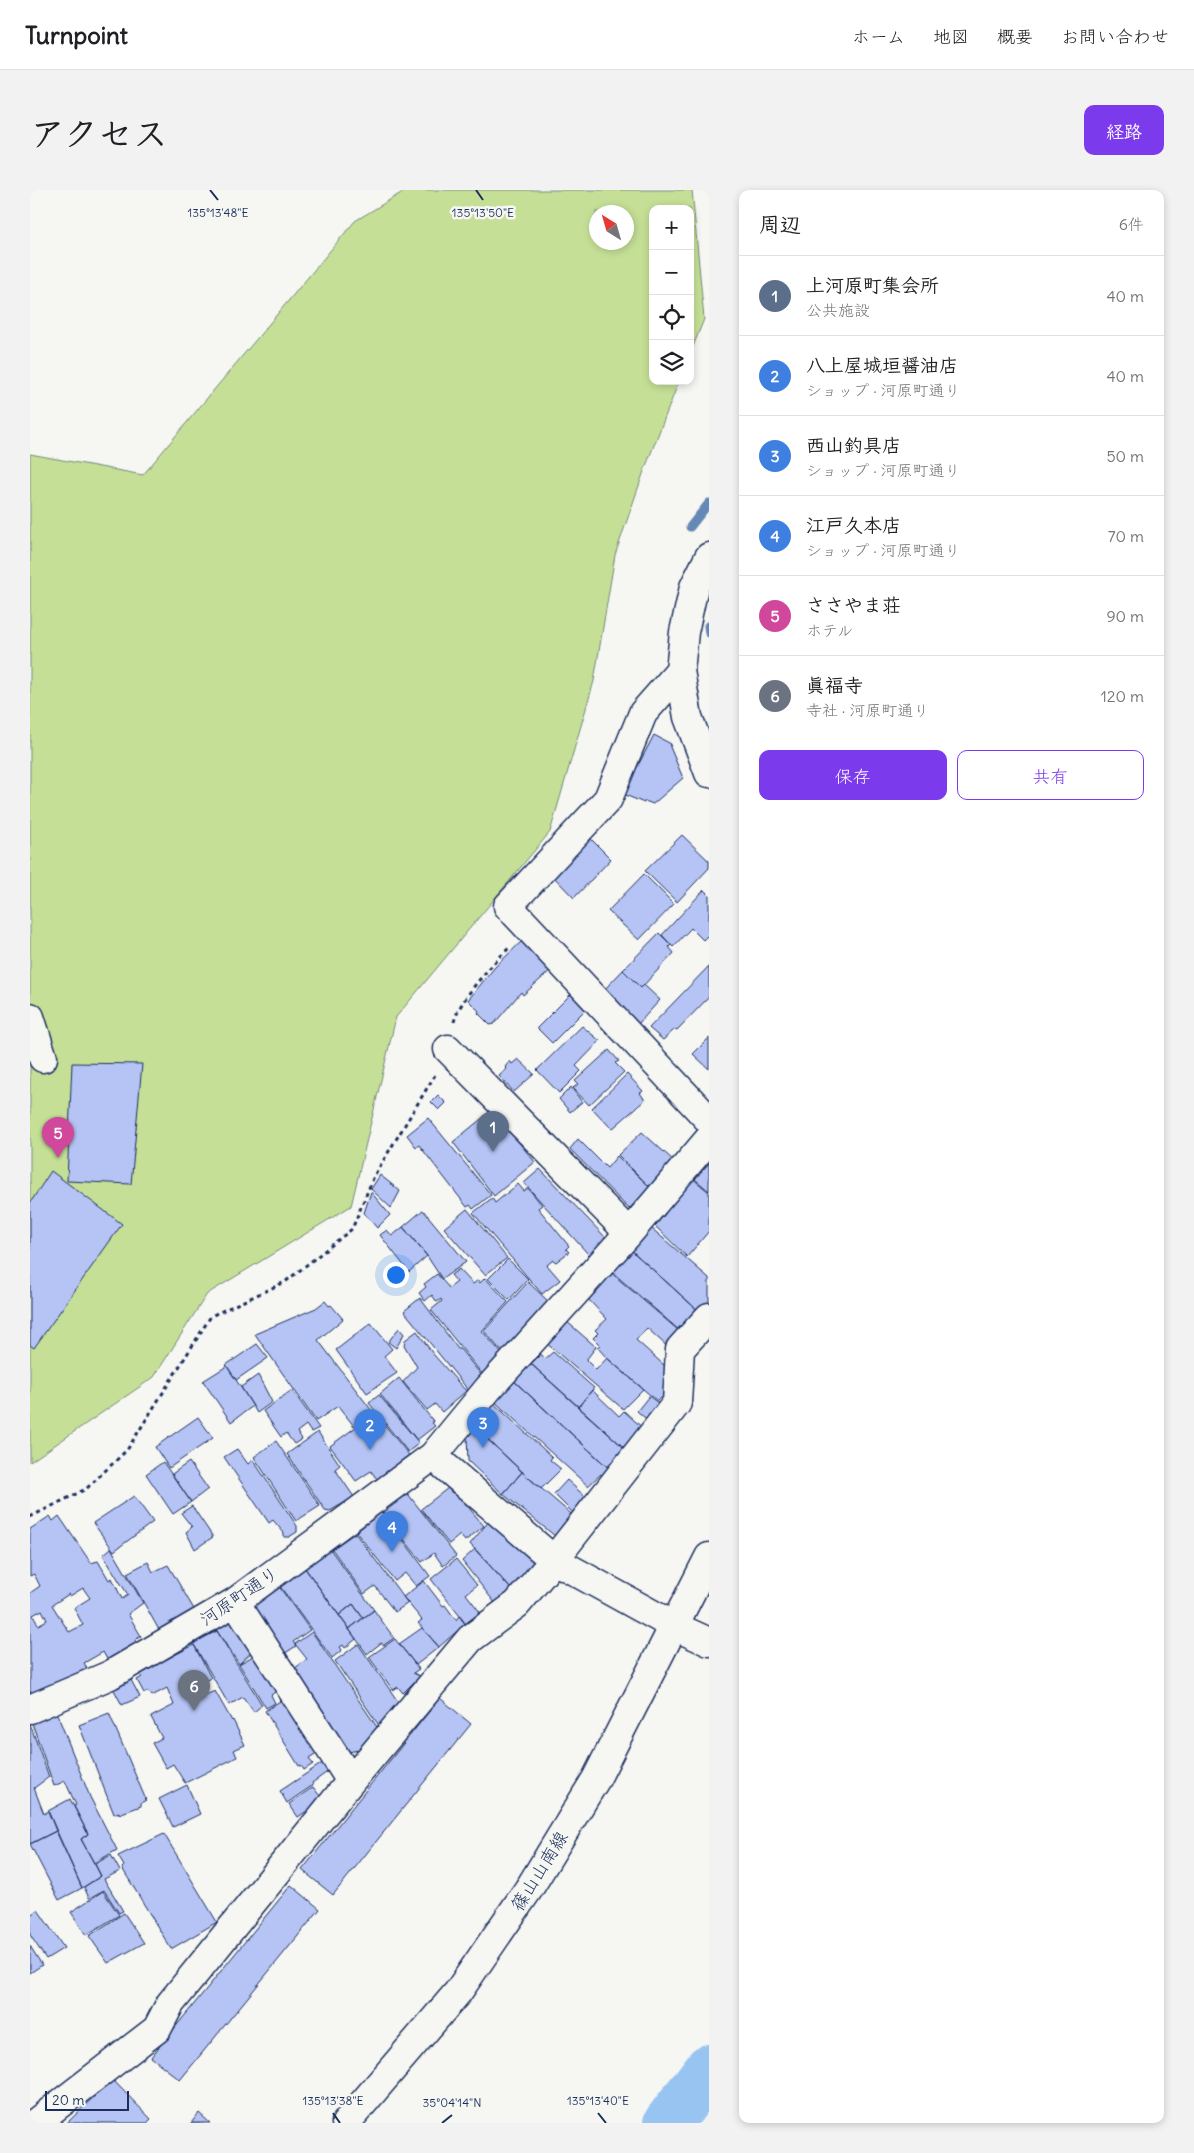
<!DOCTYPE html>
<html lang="ja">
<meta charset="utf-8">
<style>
:root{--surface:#fff;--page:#f2f2f2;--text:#202124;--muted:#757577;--line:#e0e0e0;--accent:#7c3aed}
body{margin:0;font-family:Delius,"Klee One",sans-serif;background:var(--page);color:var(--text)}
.controls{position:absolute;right:15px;top:15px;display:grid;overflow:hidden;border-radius:10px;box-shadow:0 2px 8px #0003}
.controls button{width:45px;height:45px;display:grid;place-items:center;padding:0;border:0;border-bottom:1px solid var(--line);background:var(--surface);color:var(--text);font:25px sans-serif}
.compass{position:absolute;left:559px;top:15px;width:45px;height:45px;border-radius:50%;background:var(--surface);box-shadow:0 2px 8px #0003;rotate:323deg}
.scale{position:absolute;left:15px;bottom:12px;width:84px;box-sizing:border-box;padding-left:5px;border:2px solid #1b2f5e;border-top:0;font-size:14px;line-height:18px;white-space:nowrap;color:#1b2f5e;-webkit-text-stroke:4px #f6f6f2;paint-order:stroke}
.you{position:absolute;left:365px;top:1084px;width:18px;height:18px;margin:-12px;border:4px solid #fff;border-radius:50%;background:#1a73e8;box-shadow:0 0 0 8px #1a73e833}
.badge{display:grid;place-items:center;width:32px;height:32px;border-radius:50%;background:var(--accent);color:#fff;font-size:16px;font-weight:700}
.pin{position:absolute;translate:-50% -41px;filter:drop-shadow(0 1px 2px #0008)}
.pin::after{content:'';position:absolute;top:26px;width:18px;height:15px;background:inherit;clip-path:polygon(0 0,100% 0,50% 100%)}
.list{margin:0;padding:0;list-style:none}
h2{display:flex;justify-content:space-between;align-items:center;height:65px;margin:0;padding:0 20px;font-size:21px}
h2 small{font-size:16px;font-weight:400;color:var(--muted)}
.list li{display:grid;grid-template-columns:32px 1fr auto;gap:15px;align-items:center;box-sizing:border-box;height:80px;padding:0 20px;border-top:1px solid var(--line)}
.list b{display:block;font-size:19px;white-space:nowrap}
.list p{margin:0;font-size:16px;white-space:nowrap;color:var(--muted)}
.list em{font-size:16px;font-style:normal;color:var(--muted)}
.actions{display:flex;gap:10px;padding:15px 20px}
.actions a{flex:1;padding:11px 0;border:1px solid var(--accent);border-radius:10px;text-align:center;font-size:18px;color:var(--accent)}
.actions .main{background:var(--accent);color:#fff}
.icon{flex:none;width:28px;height:28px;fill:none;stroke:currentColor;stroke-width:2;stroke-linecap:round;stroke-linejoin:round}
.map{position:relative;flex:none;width:679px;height:1933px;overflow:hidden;border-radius:10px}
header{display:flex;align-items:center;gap:30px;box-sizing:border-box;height:70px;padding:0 25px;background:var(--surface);border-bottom:1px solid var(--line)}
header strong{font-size:24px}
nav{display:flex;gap:28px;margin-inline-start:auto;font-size:18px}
.intro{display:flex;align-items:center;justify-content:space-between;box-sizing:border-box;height:120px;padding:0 30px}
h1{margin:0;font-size:35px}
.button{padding:12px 22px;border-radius:10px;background:var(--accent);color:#fff;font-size:18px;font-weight:700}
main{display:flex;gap:30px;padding:0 30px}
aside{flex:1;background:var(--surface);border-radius:10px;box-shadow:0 2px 8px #0003}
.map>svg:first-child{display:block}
.green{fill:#c5e096;stroke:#70887a;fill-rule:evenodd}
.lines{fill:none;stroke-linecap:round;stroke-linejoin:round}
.stream{stroke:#6588b6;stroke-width:9}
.river{stroke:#97c4f1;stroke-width:50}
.building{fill:#b5c4f5;stroke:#1b2f5e;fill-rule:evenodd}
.minor-casing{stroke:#1b2f5e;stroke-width:31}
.major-casing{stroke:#1b2f5e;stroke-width:31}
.path{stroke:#1b2f5e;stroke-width:3;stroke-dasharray:4 4;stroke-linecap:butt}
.minor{stroke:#f6f6f2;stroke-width:28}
.major{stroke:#f6f6f2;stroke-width:28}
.ticks{fill:none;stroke:#1b2f5e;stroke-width:2}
.labels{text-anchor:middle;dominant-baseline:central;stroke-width:5;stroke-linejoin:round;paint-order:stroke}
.street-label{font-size:18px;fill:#1b2f5e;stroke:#f6f6f2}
.ticks-label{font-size:12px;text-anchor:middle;fill:#1b2f5e;stroke:#f6f6f2;stroke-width:5;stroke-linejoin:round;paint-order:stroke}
</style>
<header>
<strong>Turnpoint</strong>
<nav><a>ホーム</a><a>地図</a><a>概要</a><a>お問い合わせ</a></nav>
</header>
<div class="intro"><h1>アクセス</h1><a class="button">経路</a></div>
<main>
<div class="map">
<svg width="679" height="1933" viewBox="0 0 679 1933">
<rect width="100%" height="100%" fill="#f6f6f2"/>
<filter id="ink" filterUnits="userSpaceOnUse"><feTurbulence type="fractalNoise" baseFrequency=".02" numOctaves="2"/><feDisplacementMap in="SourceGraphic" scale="10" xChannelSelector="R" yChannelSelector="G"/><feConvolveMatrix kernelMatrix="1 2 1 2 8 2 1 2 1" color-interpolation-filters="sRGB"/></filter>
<g filter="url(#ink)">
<path class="green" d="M376,0H662L674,129L660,164V19H623V191H649L614,281L585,365L564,491L520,642L366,827L321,1016L177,1104L124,1187L0,1272V264L113,285L325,31ZM566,22H596V52H566Z"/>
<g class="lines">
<path class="stream" d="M660,337L679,313
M678,436L679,443"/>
<path class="river" d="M638,1933L679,1879"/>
</g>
<path class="building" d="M624,545L641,554L640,557L653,588L623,614L615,611L614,613L593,604Z
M557,645L581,669L544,708L520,683Z
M652,645L679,671V678L647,712L615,681Z
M614,684L644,714L609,750L578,721Z
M674,700L679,705V748L677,746L673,750L661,738L643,757L632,745Z
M629,743L641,755L639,757L644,763L611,798L593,780Z
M493,750L521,780L493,805L491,802L464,834L460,835L448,823L449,821L438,810L465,777Z
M679,776V807L647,840L645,839L633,850L619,838Z
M593,780L611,798L614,795L630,810L608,834L573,801Z
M541,804L555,820L522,853L507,838Z
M552,836L570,851L546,876L551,881L529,903L507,880Z
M679,848V879L663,864Z
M579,860L589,871L585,873L594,882L559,915L543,898L548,894L545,891Z
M488,869L504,884L484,902L469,886L477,879L475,877L480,871L482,874Z
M42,873L112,874L101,994L37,991Z
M597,884L613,901L610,903L615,910L582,939L562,918Z
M541,897L552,912L540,922L529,909Z
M408,905L416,913L409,920L401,912Z
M461,921L488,947L486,949L505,972L464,1006L423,952Z
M398,928L461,1005L443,1019L440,1015L437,1017L389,955L386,957L377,945Z
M612,942L644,971L620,997L588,965Z
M548,949L577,978L587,966L620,997L599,1019L540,959Z
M679,973V1001L665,989Z
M510,979L577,1049L559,1065L494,993Z
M21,981L92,1034L4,1158L0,1155V1013Z
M350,985L370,1001L361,1018L341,999Z
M662,988L679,1002V1041L657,1067L625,1036L636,1023L633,1021Z
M488,994L494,1001L498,998L512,1015L508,1018L539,1056L536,1059L539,1062L526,1072L523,1070L517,1075L530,1090L512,1104L443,1023L462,1008L465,1013Z
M341,1002L360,1025L347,1038L334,1023Z
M437,1019L477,1068L455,1085L414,1038Z
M393,1020L436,1072L412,1089L397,1066L373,1037Z
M373,1037L397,1066L379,1082L350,1045L357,1040L362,1046Z
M620,1037L679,1088V1119L673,1125L601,1060Z
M601,1060L673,1125L649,1140L582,1082Z
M478,1069L498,1089L479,1110L458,1089Z
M429,1079L443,1094L448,1090L450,1093L455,1088L478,1112L452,1141L473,1165L453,1185L401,1120L412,1111L411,1109L407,1112L402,1105L395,1111L389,1103L396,1097L394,1094L407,1084L419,1098L427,1092L421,1085Z
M579,1081L655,1146L641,1160L617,1138L606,1150L645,1185L634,1211L630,1208L627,1211L577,1168L567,1157L570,1155L563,1148L568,1143L565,1140L577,1129L556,1107Z
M498,1092L519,1112L474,1164L454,1141Z
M390,1108L428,1159H430L453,1187L439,1201L374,1121Z
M295,1111L299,1116L301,1115L313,1129L288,1150L342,1221L324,1236L308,1216L286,1231L225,1144L286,1118Z
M535,1130L566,1157L556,1170L566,1180L577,1168L613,1199L593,1219L515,1152Z
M341,1133L362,1159L354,1166L367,1183L337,1203L306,1160Z
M369,1138L374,1144L366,1158L358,1152Z
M387,1141L403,1164L436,1201L412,1222L405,1214L397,1220L373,1192L387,1177L374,1155L375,1150Z
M227,1154L238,1168L206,1190L196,1175Z
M523,1162L564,1198L548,1217L501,1174L511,1164L515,1169Z
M499,1172L600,1263L584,1283L483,1190Z
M197,1176L223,1216L201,1232L173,1191Z
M228,1185L242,1212L227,1223L211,1197Z
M369,1188L404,1232L402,1233L405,1236L387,1250L350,1204Z
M483,1190L584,1283L578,1291L571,1284L558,1296L464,1211Z
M262,1200L289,1238L281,1242L276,1235L267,1242L272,1249L264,1254L256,1243L251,1247L233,1221Z
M562,1200L589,1226L594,1221L617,1242L600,1263L548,1217Z
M349,1205L389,1253L378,1262L339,1213Z
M619,1206L634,1218L622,1234L607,1221Z
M461,1211L522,1267L520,1270L531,1279L511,1299L441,1234Z
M345,1223L379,1265L347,1289L341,1281L326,1291L300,1256Z
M168,1227L183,1248L139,1278L125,1257Z
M445,1237L492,1282L473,1304L438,1271L437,1246Z
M288,1242L310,1275L305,1279L324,1307L300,1321L295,1320L257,1264Z
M246,1251L290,1316L266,1331L224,1267Z
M207,1259L218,1274L223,1270L267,1336V1342L259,1347H254V1343L243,1330L239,1333L194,1267Z
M133,1272L161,1312L143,1324L116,1284Z
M159,1272L178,1299L161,1312L142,1284Z
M492,1282L547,1329L530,1350L473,1304Z
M537,1290L561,1312L548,1328L524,1304Z
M418,1298L422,1303L425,1301L454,1336L435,1351L430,1345L419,1354L391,1319Z
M378,1304L426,1366L413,1376L404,1363L392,1372L353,1323Z
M104,1306L123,1332L84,1361L63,1333Z
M162,1316L183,1347L165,1359L156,1342L162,1337L151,1323Z
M352,1322L400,1386L386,1396L375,1383L365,1391L326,1342Z
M20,1326L23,1331L29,1326L61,1373L68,1371L79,1390L82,1388L92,1409L98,1405L73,1365L81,1358L113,1413L98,1424L111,1446L105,1450L108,1457L78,1471L73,1462L54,1473L58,1480L0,1506V1403L10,1396L4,1384L0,1386V1339ZM53,1398L60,1408L44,1418L53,1435L39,1442L22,1415L39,1404L40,1406ZM12,1420L17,1430L8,1435L3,1425Z
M460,1330L504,1373L490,1391L480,1398L440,1354Z
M325,1343L378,1413L365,1422L345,1396L334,1404L302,1359Z
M300,1359L344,1420L333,1428L323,1414L309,1425L275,1378Z
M445,1359L482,1400L465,1413L432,1371Z
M426,1369L447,1395L436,1404L450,1422L436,1434L401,1389Z
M118,1372L123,1382L138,1375L165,1421L129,1440L97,1383Z
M274,1377L326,1449L315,1458L313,1455L310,1457L312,1460L302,1468L249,1395Z
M394,1391L413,1416L415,1415L426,1430L429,1426L435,1434L409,1457L388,1433L392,1430L373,1407Z
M248,1395L280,1440L263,1452L266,1456L251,1466L219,1418Z
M323,1414L333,1428L319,1439L309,1425Z
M344,1420L364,1448L354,1455L351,1453L337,1464L319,1439Z
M204,1426L226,1458L209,1474L185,1438Z
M392,1438L409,1457L386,1475L369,1454Z
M187,1441L232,1515L224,1522L213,1507L199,1515L163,1453Z
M282,1442L349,1540L340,1553L328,1560L314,1563L260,1482L277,1469L265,1454Z
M365,1449L389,1479L383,1483L390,1486L373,1503L368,1497L363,1500L339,1467Z
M328,1454L369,1513L350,1537L305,1471Z
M164,1455L181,1488L161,1497L164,1505L171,1501L173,1506L185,1501L202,1531L203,1530L215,1555L204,1560L207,1567L155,1593L143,1574L136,1578L122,1553L132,1548L121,1527L144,1515L137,1498L122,1506L119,1502L114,1503L107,1490L112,1487L110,1483Z
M232,1461L255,1495L241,1505L245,1513L236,1518L209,1474Z
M101,1490L110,1507L92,1515L83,1498Z
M259,1505L294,1559L279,1569L283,1574L274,1580L271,1575L269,1576L235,1521Z
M410,1508L441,1534L303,1705L272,1680Z
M26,1521L60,1607L87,1660L64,1673L51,1649L58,1644L44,1616L46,1615L35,1591L24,1596L1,1530Z
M79,1523L116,1610L111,1613V1616L89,1624V1622L84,1624L49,1535Z
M0,1534L19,1587L4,1598L14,1624L18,1621L26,1641L0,1654Z
M294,1572L300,1580L282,1593L283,1595L257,1613L250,1601Z
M157,1595L170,1624L143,1637L129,1609Z
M283,1597L293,1610L268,1627L259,1614Z
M40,1609L58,1644L51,1649L71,1686L52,1698L18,1621Z
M26,1641L52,1698L29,1710L0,1654Z
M134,1644L187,1732L141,1759L92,1678L94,1676L88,1666Z
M81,1665L90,1681L74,1689L93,1721L89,1723L74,1700L59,1708L54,1697L71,1686L65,1674Z
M261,1695L290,1719L150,1890L121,1867Z
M73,1701L89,1725L56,1745L41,1722Z
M8,1720L34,1758L16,1769L0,1745V1725Z
M94,1723L114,1753L78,1773L59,1746Z
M0,1756L12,1775L0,1783Z
M82,1889L121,1929L117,1933H37Z
M169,1923L180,1933H161Z"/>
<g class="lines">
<defs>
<path id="minor" d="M650,481L613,523L578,609L478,716L679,930
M0,827L13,868
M418,859L599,1043
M403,1266L524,1370L644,1436
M205,1412L321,1591
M0,1519L80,1485L205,1412L403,1266L458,1199L599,1043L679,949
M5,1933L127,1839L140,1814L321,1591L440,1449L487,1414L524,1370L647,1213L650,1159L679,1127"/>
<path id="major" d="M679,367L664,397L654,442L650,481L658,527L679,583
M644,1436L679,1452
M316,1933L428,1802L500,1697L566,1589L679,1367"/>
</defs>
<use href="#minor" class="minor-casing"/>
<use href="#major" class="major-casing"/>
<path class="path" d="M424,832C429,810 462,774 479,758
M0,1327L56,1299L97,1260L181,1126L255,1092L322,1039L344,986L405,885"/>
<use href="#minor" class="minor"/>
<use href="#major" class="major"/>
</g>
</g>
<path class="ticks" d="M180,0L188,10M446,0L453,10M303,1923L310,1933M568,1923L576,1933M412,1933L422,1925"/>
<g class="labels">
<g class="street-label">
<text transform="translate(209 1406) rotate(-34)">河原町通り</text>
<text transform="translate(509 1681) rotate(-58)">篠山山南線</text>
</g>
</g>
<g class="ticks-label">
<text x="188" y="27">135°13'48"E</text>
<text x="453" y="27">135°13'50"E</text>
<text x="303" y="1915">135°13'38"E</text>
<text x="568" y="1915">135°13'40"E</text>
<text x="422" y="1917">35°04'14"N</text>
</g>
</svg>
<div class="controls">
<button>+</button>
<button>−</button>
<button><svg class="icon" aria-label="locate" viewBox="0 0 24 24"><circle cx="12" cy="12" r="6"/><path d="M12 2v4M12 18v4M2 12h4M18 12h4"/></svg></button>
<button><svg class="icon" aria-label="layers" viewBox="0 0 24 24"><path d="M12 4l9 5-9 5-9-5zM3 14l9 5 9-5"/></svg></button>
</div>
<svg class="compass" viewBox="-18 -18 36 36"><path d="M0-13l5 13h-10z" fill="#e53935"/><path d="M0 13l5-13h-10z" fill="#757577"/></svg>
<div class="scale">20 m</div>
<div class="you"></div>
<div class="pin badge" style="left:463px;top:962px;background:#5c6f8a">1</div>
<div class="pin badge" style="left:340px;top:1260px;background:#3f7fe0">2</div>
<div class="pin badge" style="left:453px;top:1258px;background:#3f7fe0">3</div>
<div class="pin badge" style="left:362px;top:1362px;background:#3f7fe0">4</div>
<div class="pin badge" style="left:28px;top:968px;background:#d1479c">5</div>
<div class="pin badge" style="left:164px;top:1521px;background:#6b7280">6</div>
</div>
<aside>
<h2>周辺<small>6件</small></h2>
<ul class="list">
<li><span class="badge" style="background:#5c6f8a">1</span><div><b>上河原町集会所</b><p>公共施設</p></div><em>40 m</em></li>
<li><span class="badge" style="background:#3f7fe0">2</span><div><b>八上屋城垣醤油店</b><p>ショップ · 河原町通り</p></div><em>40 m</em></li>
<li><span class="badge" style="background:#3f7fe0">3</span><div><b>西山釣具店</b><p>ショップ · 河原町通り</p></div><em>50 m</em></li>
<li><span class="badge" style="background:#3f7fe0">4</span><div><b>江戸久本店</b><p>ショップ · 河原町通り</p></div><em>70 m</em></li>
<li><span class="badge" style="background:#d1479c">5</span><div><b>ささやま荘</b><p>ホテル</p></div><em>90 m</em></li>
<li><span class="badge" style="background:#6b7280">6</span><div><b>眞福寺</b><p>寺社 · 河原町通り</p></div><em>120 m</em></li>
</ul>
<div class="actions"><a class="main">保存</a><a>共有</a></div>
</aside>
</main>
